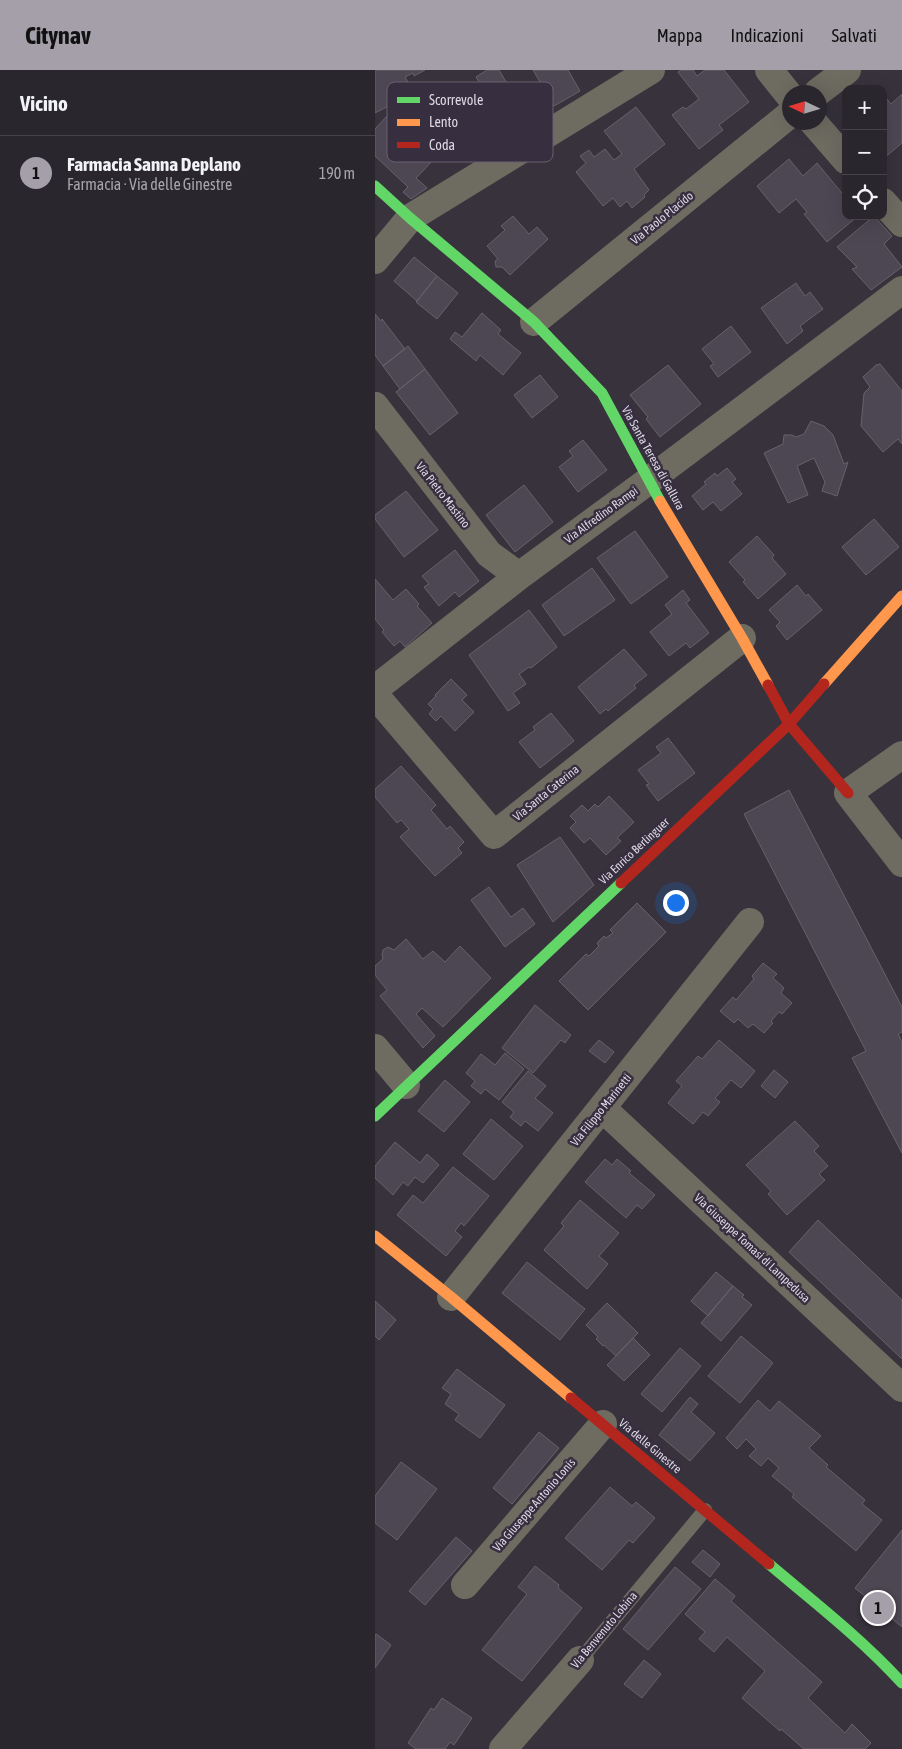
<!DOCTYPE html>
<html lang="it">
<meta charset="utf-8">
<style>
:root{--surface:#29262d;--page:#353239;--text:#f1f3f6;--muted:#a5a5aa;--line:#454349;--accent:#a49fa9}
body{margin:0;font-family:"Asap Condensed",sans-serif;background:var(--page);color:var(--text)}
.controls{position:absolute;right:15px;top:15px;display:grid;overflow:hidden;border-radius:10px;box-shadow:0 5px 20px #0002}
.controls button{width:45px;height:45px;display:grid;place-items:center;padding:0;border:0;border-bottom:1px solid var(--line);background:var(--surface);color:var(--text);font:25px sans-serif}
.compass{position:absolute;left:407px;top:15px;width:45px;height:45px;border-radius:50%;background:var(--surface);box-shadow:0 5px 20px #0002;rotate:274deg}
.you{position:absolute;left:300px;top:832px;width:18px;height:18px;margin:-12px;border:4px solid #fff;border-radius:50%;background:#1a73e8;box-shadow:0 0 0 8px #1a73e833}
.badge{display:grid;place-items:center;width:32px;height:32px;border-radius:50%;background:var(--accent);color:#111;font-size:16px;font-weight:700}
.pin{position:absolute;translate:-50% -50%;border:2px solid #fff;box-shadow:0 1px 5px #0006}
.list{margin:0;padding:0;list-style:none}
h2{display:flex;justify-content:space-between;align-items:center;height:65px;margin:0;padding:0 20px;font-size:21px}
h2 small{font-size:16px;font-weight:400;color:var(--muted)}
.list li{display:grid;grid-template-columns:32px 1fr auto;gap:15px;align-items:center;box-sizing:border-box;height:75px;padding:0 20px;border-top:1px solid var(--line)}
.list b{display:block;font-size:19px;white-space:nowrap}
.list p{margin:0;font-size:16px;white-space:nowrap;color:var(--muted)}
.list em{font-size:16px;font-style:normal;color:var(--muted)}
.icon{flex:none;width:28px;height:28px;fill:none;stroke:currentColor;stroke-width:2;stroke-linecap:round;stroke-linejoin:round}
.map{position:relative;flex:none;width:527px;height:1679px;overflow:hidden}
header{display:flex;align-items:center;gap:30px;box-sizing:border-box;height:70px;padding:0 25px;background:var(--accent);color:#111}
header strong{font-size:24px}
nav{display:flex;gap:28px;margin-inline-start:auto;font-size:18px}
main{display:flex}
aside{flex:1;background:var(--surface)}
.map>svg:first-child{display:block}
.building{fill:#4d4753;stroke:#66626a}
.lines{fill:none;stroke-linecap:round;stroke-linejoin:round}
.lane{stroke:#6e6b61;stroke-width:14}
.street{stroke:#6e6b61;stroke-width:28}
.fast{stroke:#63d668;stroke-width:11}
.slow{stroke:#ff974d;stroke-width:11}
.jam{stroke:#b3261e;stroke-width:11}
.labels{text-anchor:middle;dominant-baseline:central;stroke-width:5;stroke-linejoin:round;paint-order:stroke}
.street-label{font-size:12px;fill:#ded9e4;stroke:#372e40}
.key{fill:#372e40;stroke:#696171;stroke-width:1}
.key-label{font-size:14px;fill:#ded9e4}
</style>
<header>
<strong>Citynav</strong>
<nav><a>Mappa</a><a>Indicazioni</a><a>Salvati</a></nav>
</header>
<main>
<aside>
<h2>Vicino<small></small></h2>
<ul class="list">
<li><span class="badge">1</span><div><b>Farmacia Sanna Deplano</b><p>Farmacia · Via delle Ginestre</p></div><em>190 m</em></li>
</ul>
</aside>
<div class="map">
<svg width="527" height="1679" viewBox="0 0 527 1679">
<rect width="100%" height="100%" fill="#37323c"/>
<path class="building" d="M0,0H50L39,6L38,3L30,7L39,23L0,43Z
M112,0H124L153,49L135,61L120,58L111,43L116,40L107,24L110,22L101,7Z
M158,0H193L205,21L179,36Z
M306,0H318L322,6L330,0H349L374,32L344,55L348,60L324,79L297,45L308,37L311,39L324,29L303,2Z
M508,24L516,34L527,24V73L508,89Z
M261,37L290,74L259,99L274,120L269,125L270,127L257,138L252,131L245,137L238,128L228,136L201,102L211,93L205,86L214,80L219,87L230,79L239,90L247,84L229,61Z
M30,43L59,70L51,79L60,88L41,108L52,118L36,129L28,122L33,117L0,86V59L13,45L22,53Z
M414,89L428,106L442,93L471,128V146H483L452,172L429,144L432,142L421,129L404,143L382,116Z
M138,146L154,164L162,157L173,169L135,205L127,197H121L120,191L123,189L112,176L130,160L126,156Z
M499,146L517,166L509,174L527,197L496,220L477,199L482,197L462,177Z
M39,187L62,206L42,231L19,211Z
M62,206L83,223L62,249L41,232Z
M421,213L430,226L435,222L448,239L425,256L428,261L412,274L386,238Z
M107,243L126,260L123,264L146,283L128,305L105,285L101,291L75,269L80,262L87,267Z
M0,244L6,251L7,249L30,279L8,296L0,285Z
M356,256L376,282L343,307L335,296L339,294L327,279Z
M33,276L50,299L25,319L8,296Z
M505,294L527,321V374L523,369L508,382L486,356L489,323L495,317L488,307L501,295Z
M293,295L326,334L285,367L271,349L273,347L255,325Z
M50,299L83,343L55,365L21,322Z
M165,305L183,327L157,348L139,325Z
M436,351L449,356L458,365L469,394L473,392L462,426L447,421L450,412L439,388L422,396L433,425L413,433L389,383L408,374L409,365H417L421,367L429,364Z
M208,370L232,400L203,422L184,397L198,386L194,381Z
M352,398L361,409L357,412L367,424L346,441L338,432L328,440L317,426L331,414L329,412L340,403L342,406Z
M149,415L178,452L140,482L111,445Z
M31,421L63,460L29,487L0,449V445Z
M499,449L524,477L491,505L467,477Z
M260,461L293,507L256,534L222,488Z
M382,466L399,485L397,488L411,504L383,529L368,512L370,510L354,492Z
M80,480L104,511L84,527L80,522L64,536L49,517L54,514L47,506Z
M217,498L240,530L189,566L167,535Z
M0,509L18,530L31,519L44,534L42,536L57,553L30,577L25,571L19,576L7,562L9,560L0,549Z
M422,515L431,526L433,524L447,540L412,570L401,556L405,552L394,540Z
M308,520L315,530L311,533L334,563L315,578L311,573L294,586L275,562L297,544L290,535Z
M154,540L182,577L156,598L154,597L144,604L151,614L138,623L145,633L133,641L94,585Z
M249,579L272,605L259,615L261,618L233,641L231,639L225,644L203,617Z
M76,609L92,625L87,630L99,642L80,661L66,646L61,651L54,644L58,639L53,634L61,626L60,625Z
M176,643L199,671L165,698L144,672L160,660L158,657Z
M293,668L320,703L283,731L271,715L274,714L263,700L286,683L281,677Z
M26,696L61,735L56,740L72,759L75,756L89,772L83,778L87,783L60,806L25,767L34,759L26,750L22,753L0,727V719Z
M414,720L527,937V962L523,964L527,972V1083L477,988L491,981L369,744Z
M234,726L259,752L242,768L246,771L231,785L215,768L209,773L195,758L201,752L195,746L207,735L213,741L220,734L223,737Z
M185,767L219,815L178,852L142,795Z
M114,817L136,847L148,838L160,854L130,877L96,830Z
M262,833L291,862L213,940L184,911L211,884L214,886L224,876L222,873L229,866L231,868L238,863L235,860Z
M31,869L48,889L58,881L70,892L85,876L116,908L68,957L47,938L41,944L60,966L48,978L5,926L12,920L0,905V896L8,889L7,885L8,880L13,877L19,880Z
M388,893L402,904L398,908L409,918L406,923L417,933L407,944L404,942L396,951L398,953L389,963L378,954L373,958L363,949L359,953L345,941L358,927L361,930L379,909L377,906Z
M160,935L196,965L190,973L186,970L158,1003L127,978Z
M224,970L239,982L230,993L214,981Z
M344,970L380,1001L366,1018L356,1010L340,1028L345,1032L333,1046L328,1042L318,1054L293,1033L307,1016L301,1011L323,986L327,989Z
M130,983L149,999L124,1030L110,1019L106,1024L96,1016L100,1011L91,1003L106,984L120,995Z
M399,1000L413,1012L400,1028L386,1016Z
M153,1001L171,1016L160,1028L178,1043L163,1061L150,1051L146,1056L135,1047L139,1042L127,1032Z
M70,1010L95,1032L69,1062L43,1041Z
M116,1049L148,1076L119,1110L88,1084Z
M420,1051L444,1076L439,1081L453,1096L444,1104L450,1110L412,1145L393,1124L396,1121L371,1095Z
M20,1072L45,1093L52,1084L64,1095L48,1113L40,1107L33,1116L28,1112L18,1125L0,1108V1096Z
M230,1089L237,1095L242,1089L256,1101L254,1103L280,1125L267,1139L262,1135L251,1148L210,1112Z
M78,1097L114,1126L89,1156L86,1153L80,1161L87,1167L71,1186L22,1145L38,1125L48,1133Z
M205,1130L244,1163L224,1186L233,1194L212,1219L169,1180L189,1156L186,1153Z
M443,1150L527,1230V1289L414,1182Z
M152,1192L210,1239L185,1270L127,1223Z
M341,1202L358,1216L333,1246L316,1231Z
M358,1216L369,1225L367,1227L377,1235L346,1271L326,1253Z
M0,1231L21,1250L4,1270L0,1266Z
M232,1233L263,1263L241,1286L229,1275L228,1276L221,1269L223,1267L211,1255Z
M366,1266L398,1293L365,1333L333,1306Z
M258,1268L275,1285L249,1311L232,1295Z
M305,1278L326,1296L287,1342L266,1324Z
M82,1299L130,1335L105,1368L80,1350L84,1344L70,1334L76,1324L67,1318Z
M315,1327L323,1334L316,1342L340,1363L315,1391L284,1365Z
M383,1330L395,1341L404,1331L446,1366L434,1378L453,1395L451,1397L490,1430L487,1434L507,1450L481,1481L417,1427L419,1424L397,1406L404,1398L393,1388L386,1396L374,1386L381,1379L371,1369L362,1379L351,1368Z
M164,1362L184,1378L137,1434L118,1418Z
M26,1392L62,1419L22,1470L0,1453V1426Z
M235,1417L257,1436L261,1432L280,1448L258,1473L254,1470L227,1500L190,1468Z
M527,1460V1557L480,1518Z
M81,1467L97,1481L50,1535L34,1521Z
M328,1480L345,1494L335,1507L317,1492Z
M160,1496L184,1515L183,1518L207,1538L147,1611L107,1580L152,1524L143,1517Z
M300,1497L326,1519L273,1580L248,1559Z
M340,1509L360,1526L356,1531L447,1612L433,1628L470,1663L477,1654L496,1673L490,1679H429L406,1659L405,1661L367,1628L390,1601L352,1567L339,1582L324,1569L330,1562L310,1544Z
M1,1564L16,1575L0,1598V1565Z
M269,1590L286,1604L267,1628L249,1614Z
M67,1628L97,1648L79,1675L75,1672L70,1679H41L33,1673L56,1638L59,1640Z"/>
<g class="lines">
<path class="lane" d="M205,1590L330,1440"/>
<path class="street" d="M394,0L414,25
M443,22L472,0
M438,52L471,90
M508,132L527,153
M0,190L35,148L276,0
M159,252L414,45
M0,336L114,484L144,506
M0,619L144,506L265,417L527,220
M0,625L119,765L367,568
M527,685L473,723L527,793
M0,978L31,1015
M227,1038L527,1318
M76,1227L375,852
M90,1515L228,1354
M128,1679L205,1590"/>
<path class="fast" d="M0,116L35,148L159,252L227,323L285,431
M0,1046L246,813
M394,1494C439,1532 487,1569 527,1613"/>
<path class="slow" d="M285,431L367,568L393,615
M449,614L527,526
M0,1166L76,1227L196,1328"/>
<path class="jam" d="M393,615L414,654L473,723
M246,813L414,654L449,614
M196,1328L394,1494"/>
</g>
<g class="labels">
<g class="street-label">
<text transform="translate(287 148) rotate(-39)">Via Paolo Placido</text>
<text transform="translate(278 388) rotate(61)">Via Santa Teresa di Gallura</text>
<text transform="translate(68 425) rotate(52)">Via Pietro Mastino</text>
<text transform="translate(226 445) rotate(-36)">Via Alfredino Rampi</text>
<text transform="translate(171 723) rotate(-39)">Via Santa Caterina</text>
<text transform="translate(259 781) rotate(-43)">Via Enrico Berlinguer</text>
<text transform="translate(226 1040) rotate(-51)">Via Filippo Marinetti</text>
<text transform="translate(377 1178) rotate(43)">Via Giuseppe Tomasi di Lampedusa</text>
<text transform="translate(275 1376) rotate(40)">Via delle Ginestre</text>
<text transform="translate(159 1435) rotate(-49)">Via Giuseppe Antonio Lonis</text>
<text transform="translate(229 1560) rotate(-50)">Via Benvenuto Lobina</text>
</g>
</g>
<rect x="12" y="12" width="166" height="80" rx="8" class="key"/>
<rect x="22" y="27" width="23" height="6" fill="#63d668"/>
<rect x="22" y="49" width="23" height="7" fill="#ff974d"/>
<rect x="22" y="72" width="23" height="6" fill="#b3261e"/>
<g class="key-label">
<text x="54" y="35">Scorrevole</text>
<text x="54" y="57">Lento</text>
<text x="54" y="80">Coda</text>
</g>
</svg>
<div class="controls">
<button>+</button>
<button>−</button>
<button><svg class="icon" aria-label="locate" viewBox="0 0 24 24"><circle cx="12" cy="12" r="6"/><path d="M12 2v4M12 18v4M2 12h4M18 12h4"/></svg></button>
</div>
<svg class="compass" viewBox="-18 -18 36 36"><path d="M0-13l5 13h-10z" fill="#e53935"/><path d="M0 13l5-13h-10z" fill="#a5a5aa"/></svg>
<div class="you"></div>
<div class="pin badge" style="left:503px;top:1538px">1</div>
</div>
</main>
